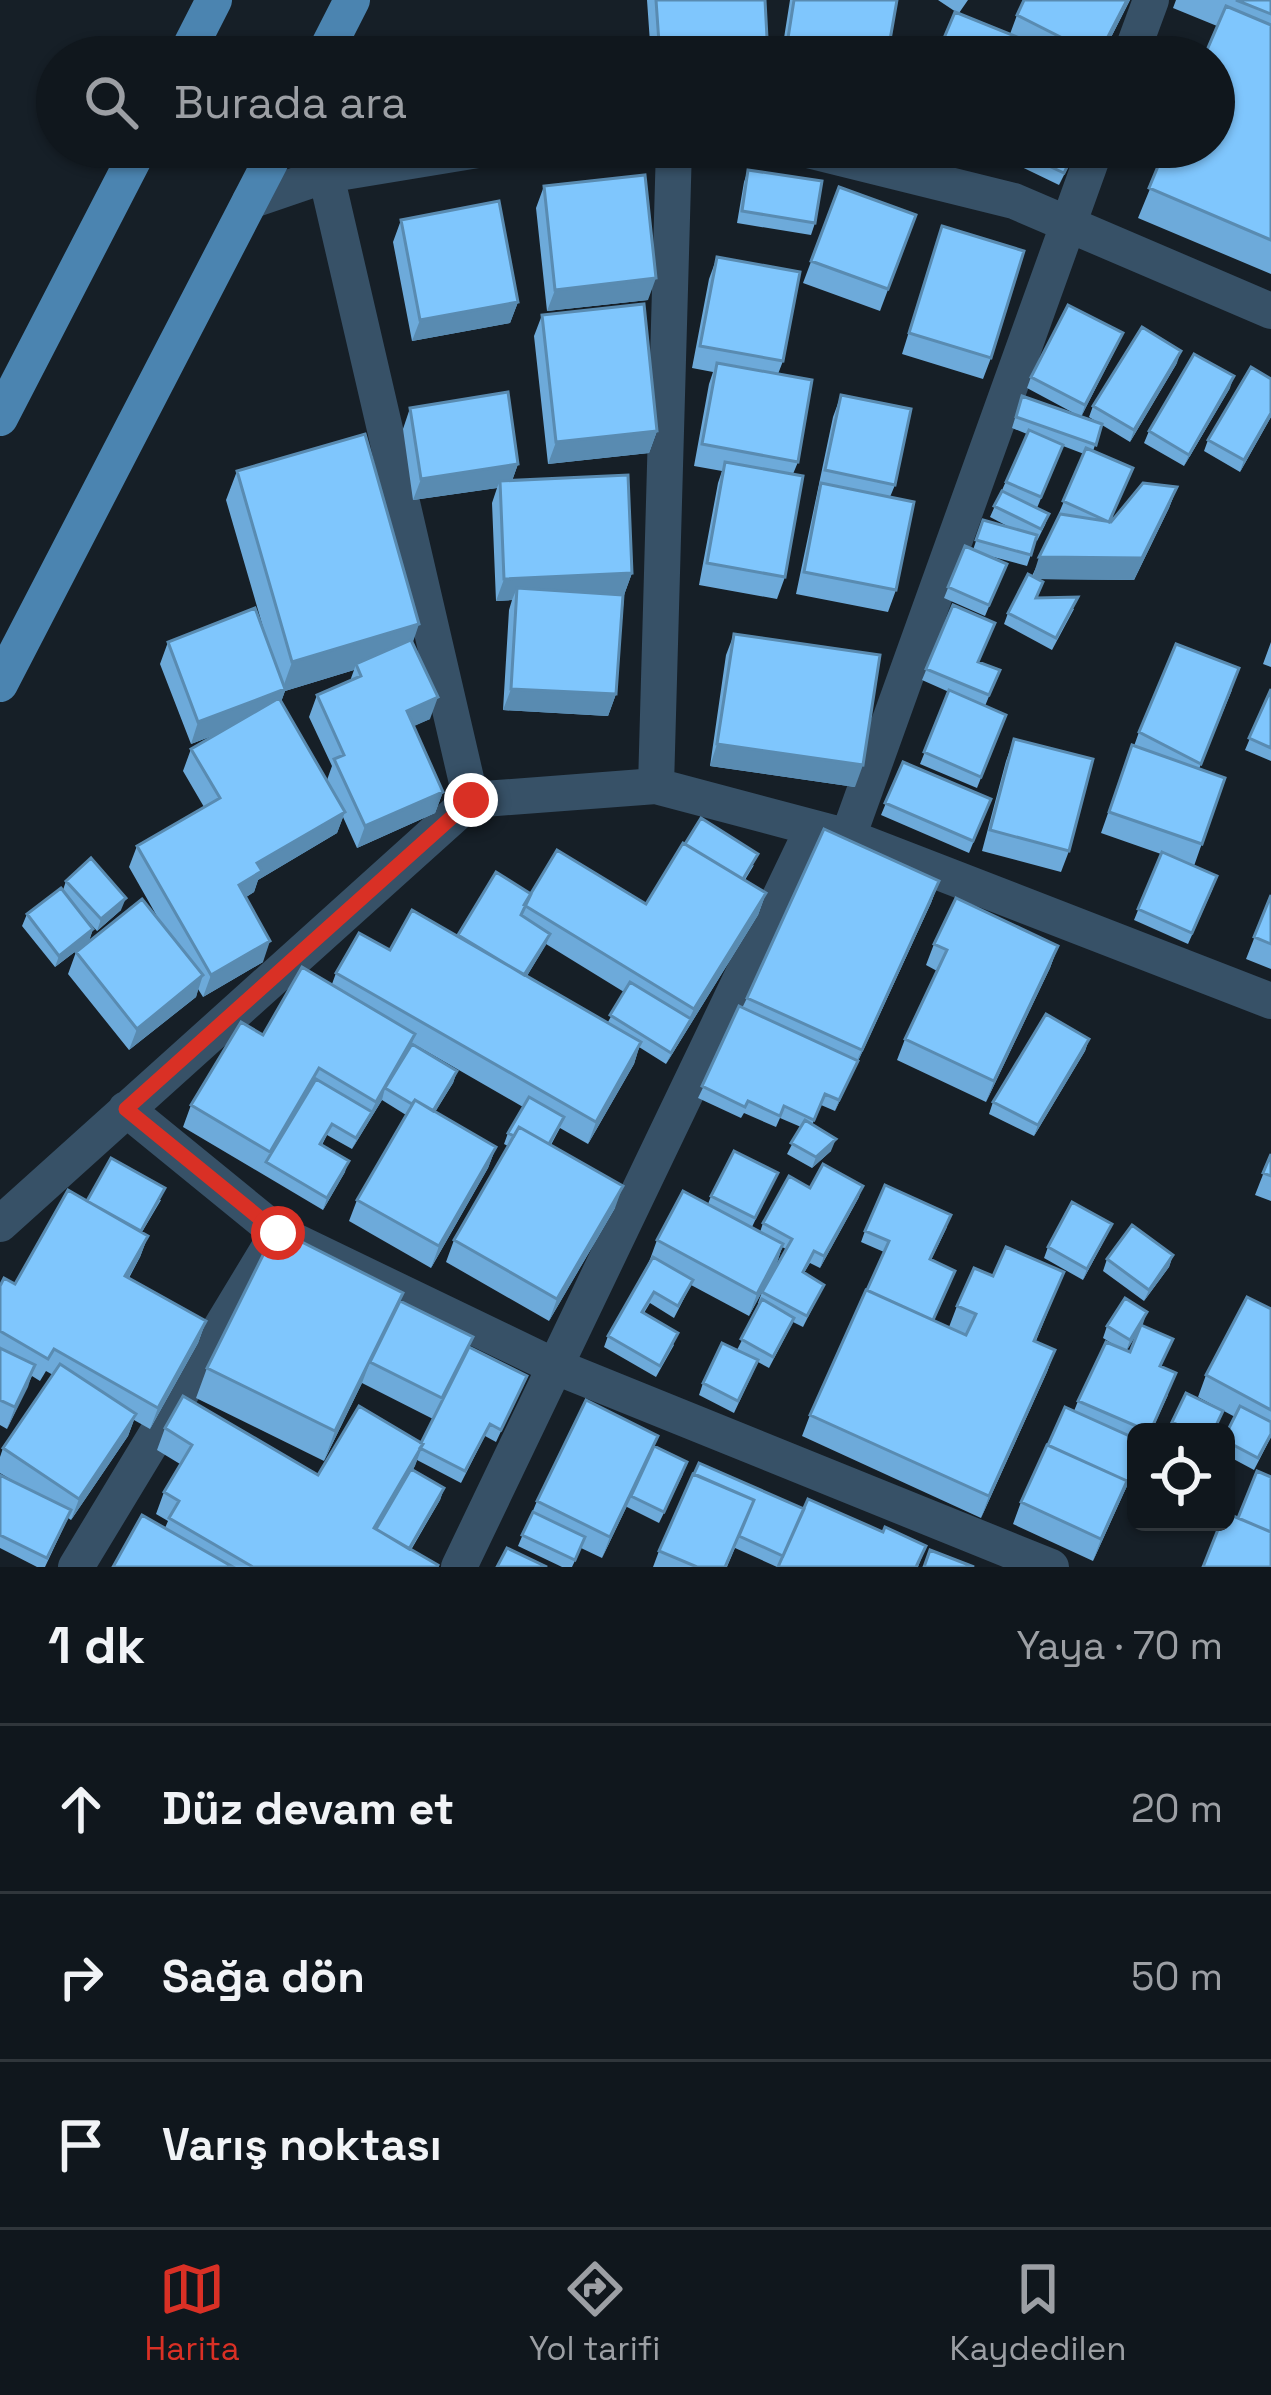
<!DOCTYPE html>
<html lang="tr">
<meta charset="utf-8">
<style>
:root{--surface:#10171d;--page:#1e242a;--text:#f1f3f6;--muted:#9c9fa4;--line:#30363b;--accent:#d93025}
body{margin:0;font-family:"Space Grotesk",sans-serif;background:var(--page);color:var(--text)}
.controls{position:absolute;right:36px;bottom:36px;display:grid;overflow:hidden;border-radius:18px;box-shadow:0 3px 9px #0004}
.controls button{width:108px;height:108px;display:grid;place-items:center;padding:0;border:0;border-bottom:3px solid var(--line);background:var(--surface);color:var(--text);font:60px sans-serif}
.stop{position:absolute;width:36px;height:36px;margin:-27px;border:9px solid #d93025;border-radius:50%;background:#fff}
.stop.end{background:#d93025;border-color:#fff;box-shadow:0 3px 12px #0008}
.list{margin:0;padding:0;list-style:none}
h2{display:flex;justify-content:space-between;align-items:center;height:156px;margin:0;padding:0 48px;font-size:51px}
h2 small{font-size:39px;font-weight:400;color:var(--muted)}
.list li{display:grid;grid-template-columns:78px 1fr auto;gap:36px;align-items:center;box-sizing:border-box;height:168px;padding:0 48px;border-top:3px solid var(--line)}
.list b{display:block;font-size:45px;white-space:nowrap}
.list em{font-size:39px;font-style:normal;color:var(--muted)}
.icon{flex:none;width:66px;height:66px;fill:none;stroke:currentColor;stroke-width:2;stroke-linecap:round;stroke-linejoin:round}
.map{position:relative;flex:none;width:1271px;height:1567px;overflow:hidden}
.search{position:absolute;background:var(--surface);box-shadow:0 3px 9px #0004;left:36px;right:36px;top:36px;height:132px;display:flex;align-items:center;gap:30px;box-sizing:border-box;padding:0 42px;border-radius:66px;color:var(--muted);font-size:45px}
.sheet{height:660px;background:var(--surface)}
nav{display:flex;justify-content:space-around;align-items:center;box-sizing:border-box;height:168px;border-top:3px solid var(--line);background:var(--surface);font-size:33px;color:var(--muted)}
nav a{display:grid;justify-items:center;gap:6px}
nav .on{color:var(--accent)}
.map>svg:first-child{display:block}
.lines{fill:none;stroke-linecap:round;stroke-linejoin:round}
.minor{stroke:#375167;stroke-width:36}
.major{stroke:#4b84b0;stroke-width:36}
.wall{fill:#6daada;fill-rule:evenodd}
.shaded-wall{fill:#598bb1}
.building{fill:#7fc6fd;stroke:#598bb1;stroke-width:3}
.route{stroke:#d93025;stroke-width:15}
</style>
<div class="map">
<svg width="1271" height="1567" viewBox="0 0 1271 1567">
<rect width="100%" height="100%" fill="#161f27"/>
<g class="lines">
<path class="minor" d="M1130,57L1151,0
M796,147L1014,201L1271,311
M326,175L471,800
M250,201L326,175L496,147
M656,786L674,147
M848,837L1096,147
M126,1109L278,1233L554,1366L1051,1567
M0,1224L471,800L656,786L848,837L1271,1001
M76,1567L278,1233
M459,1567L813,828"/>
<path class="major" d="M185,57L214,0
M323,57L352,0
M0,418L140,147
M0,684L278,147"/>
</g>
<path class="wall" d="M647,0H765L768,57H651Z
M790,0H897L887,57H781Z
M938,0H968L959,13L1010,34L1017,15L1130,0L1101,57H1050L956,12Z
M1176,0H1271V274L1138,218L1217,26L1173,8Z
M948,147H983L978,159Z
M1014,147H1078L1059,185L1009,161Z
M748,170L815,223L811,235L737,223L744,182Z
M544,186L648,300L547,311L536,208Z
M839,187L916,215L880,311L803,283Z
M401,220L518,302L510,323L412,341L393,242Z
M942,226L991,358L983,379L902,354Z
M717,257L783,361L778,374L798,462L793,474L785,577L777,599L699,585L718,483L722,471L694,466L709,384L713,372L692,368L709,279Z
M542,315L657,431L649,453L548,464L534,336Z
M1123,333L1081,417L1027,388L1031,377Z
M1177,363L1130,442L1102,425L1093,451L1110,522L1177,487L1169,508L1134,580L1038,579L1037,598L1074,609L1052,650L1004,624L1008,613L1032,576L1062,514L1059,513L1084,454L1063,446L1037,508L1049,514L1045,525L1037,541L1036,540L1027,566L986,555L1007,564L985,616L944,598L965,546L973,550L983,520L1011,528L990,517L1027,434L1012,428L1022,396L1099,423L1089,417L1093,406Z
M1271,379V417L1240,472L1204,451L1208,440Z
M1230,388L1184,466L1144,443L1149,431Z
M841,395L895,485L890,497L896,590L888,612L796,594L833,417Z
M410,408L518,464L512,481L632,573L624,595L616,694L608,716L503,710L509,610L512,600L496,601L492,503L497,488L413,500L403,429Z
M237,471L413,643L430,719L413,726L443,792L435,813L357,848L343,817L337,833L258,880L254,892L246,897L263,962L203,997L198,989L196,997L129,1050L68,974L76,952L158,918L129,867L137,846L204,807L183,771L191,749L220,733L191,744L160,664L168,642L265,634L226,500ZM354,670L350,681L317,695L309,717L332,766L327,780L281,702L285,691Z
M953,605L979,662L1000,670L985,706L1006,715L977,788L920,764L949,692L922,680Z
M734,634L855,787L710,766L726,655Z
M1271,642V667L1263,664Z
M1271,689V761L1245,750Z
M1232,690L1199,769L1225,778L1194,866L1213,888L1188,944L1134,920L1161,854L1101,833L1132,745L1134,746L1139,732Z
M1014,739L1069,851L1061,872L982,851L1006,761Z
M903,762L991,799L969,853L881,815Z
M754,865L745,880L766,893L758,915L666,1064L639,1047L634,1064L588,1144L560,1128L551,1145L615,1208L549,1321L446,1262L454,1240L508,1146L504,1144L508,1133L523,1107L412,1043L457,1071L453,1083L435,1112L496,1147L488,1168L431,1268L349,1221L357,1200L406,1115L382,1100L352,1149L327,1135L322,1145L345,1172L323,1210L183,1127L191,1105L263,1035L332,984L336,973L390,950L457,936L531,894L646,904ZM546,944L624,992L608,1022L527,976Z
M66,881L121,910L97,931L79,911L93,929L89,941L55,967L22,926L27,914L63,890Z
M939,881L931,903L835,1111L821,1105L812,1125L831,1151L812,1168L787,1154L801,1127L780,1118L776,1127L744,1113L741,1118L698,1098L747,998Z
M1271,895V969L1246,959Z
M934,944L1058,946L1050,968L986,1102L897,1060L905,1039L937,971L926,965Z
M1089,1039L1085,1051L1034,1136L989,1114L993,1102Z
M1271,1154V1201L1255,1195Z
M778,1173L752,1227L760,1232L763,1223L810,1188L859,1197L820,1268L810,1263L804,1273L824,1285L803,1327L793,1322L769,1368L758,1362L734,1413L699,1395L703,1383L737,1350L760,1304L758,1303L762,1292L786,1249L782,1247L776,1266L749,1316L691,1285L674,1318L650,1303L644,1313L674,1345L656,1377L604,1347L608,1336L649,1262L657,1240L708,1204L711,1196Z
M161,1200L142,1232L148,1236L140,1257L129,1278L206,1321L198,1343L150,1429L134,1420L128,1436L71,1520L68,1518L45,1567H37L0,1548V1475L15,1482L0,1473V1457L3,1448L53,1375L46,1371L40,1381L32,1376L7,1429L0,1425V1286L15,1284L87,1201Z
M947,1227L931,1260L951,1282L934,1320L949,1327L957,1306L993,1276L1064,1272L1036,1341L1055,1350L1047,1372L981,1518L802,1436L810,1415L884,1252L861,1242L865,1231Z
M1107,1235L1083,1280L1044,1258L1048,1247Z
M1173,1255L1169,1267L1144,1301L1103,1271L1107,1259Z
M400,1301L473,1337L469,1347L527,1376L496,1442L485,1436L461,1483L417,1460L413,1470L444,1488L440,1500L411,1550L437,1567H113L165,1528L168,1521L156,1514L164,1492L180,1464L157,1450L165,1428L318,1475L421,1443L433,1419L362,1383L324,1461L196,1398L207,1368Z
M1271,1309V1437L1254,1470L1226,1455V1434L1235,1417L1198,1397L1206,1375Z
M1142,1325L1162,1367L1168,1395L1151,1432H1136V1466L1093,1561L1013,1524L1021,1502L1074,1411L1078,1401L1116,1346L1103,1338L1107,1326ZM1139,1330L1130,1352L1126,1351Z
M1223,1411L1214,1432H1168L1172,1422Z
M658,1436L654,1446L683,1474L659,1523L627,1507V1506L602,1558L581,1548L572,1567H562L518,1546L537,1501Z
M804,1509L926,1546L918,1567H777L735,1548L727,1567H653L659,1551Z"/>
<path class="shaded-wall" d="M1127,0H1130L1101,57H1098Z
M656,278L648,300L547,311L555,290Z
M518,302L510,323L412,341L420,320Z
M1123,333L1118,345L1081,417L1085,405Z
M1181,351L1177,363L1130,442L1134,430Z
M1234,376L1230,388L1184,466L1189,455Z
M1271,413V417L1240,472L1244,460Z
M657,431L649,453L548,464L556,442Z
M518,464L510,486L500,481L497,488L413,500L421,479Z
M1177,487L1169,508L1134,580L1032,579L1039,557L1142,558Z
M632,573L624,595L517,588L512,600L496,601L504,579Z
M419,624L409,654L356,664L354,670L285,691L278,710L191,744L198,722L282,690L292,662Z
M511,689L616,694L608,716L503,710Z
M438,697L430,719L399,733L407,711Z
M717,744L863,765L855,787L710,766Z
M443,792L435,813L357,848L365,826Z
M345,812L337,833L258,880L254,892L231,907L239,885L257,863Z
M939,881L931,903L835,1111L839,1100Z
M766,893L758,915L666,1064L694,1009Z
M126,898L121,910L97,931L101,919Z
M93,929L89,941L55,967L59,956Z
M550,934L546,945L520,987L524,975Z
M270,941L263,962L203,997L211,975Z
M1058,946L1050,968L986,1102L994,1081Z
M203,975L196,997L129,1050L137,1029Z
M415,1034L408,1055L385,1088L382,1100L352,1149L376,1102Z
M1089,1039L1085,1051L1034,1136L1038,1125Z
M641,1042L634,1064L588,1144L596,1122Z
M457,1071L453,1083L426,1127L431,1115Z
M836,1139L831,1151L812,1168L816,1157Z
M496,1147L488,1168L431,1268L439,1246Z
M349,1161L345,1172L323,1210L327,1198Z
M623,1186L615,1208L549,1321L557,1299Z
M863,1186L859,1197L820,1268L824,1256Z
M1112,1224L1107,1235L1083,1280L1087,1269Z
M148,1236L140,1257L117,1298L125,1276Z
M783,1244L776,1266L749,1316L757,1294Z
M1173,1255L1169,1267L1144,1301L1149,1290Z
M403,1293L370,1362L362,1383L324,1461L335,1431Z
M1147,1312L1143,1324L1126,1352L1130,1340Z
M206,1321L198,1343L150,1429L158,1408Z
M1055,1350L1047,1372L981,1518L989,1496Z
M35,1365L28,1387L7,1429L15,1407Z
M136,1414L128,1436L71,1520L79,1499Z
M658,1436L650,1458L602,1558L610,1537Z
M423,1444L415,1466L372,1539L374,1528Z
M1136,1463V1466L1093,1561L1101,1539Z
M444,1488L440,1500L400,1567L404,1558Z"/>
<path class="building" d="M656,0H765L768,57H660Z
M794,0H897L887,57H785Z
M1024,0H1127L1098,56L1017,15Z
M1236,0H1271V14Z
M1226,6L1271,25V240L1149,188L1166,147H1214V57H1204Z
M955,12L1027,41L1020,57H936Z
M1014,147H1077L1064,173L1013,149Z
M748,170L822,181L815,223L742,211Z
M645,175L656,278L555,290L544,186Z
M839,187L916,215L888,289L811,261Z
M499,201L518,302L420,320L401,220Z
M942,226L1024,251L991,358L909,333Z
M717,257L800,272L783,361L700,346Z
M644,304L657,431L556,442L542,315Z
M1068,305L1123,333L1085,405L1031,377Z
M1142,327L1181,351L1134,430L1093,406Z
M1194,354L1234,376L1189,455L1149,431Z
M717,363L812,380L798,462L702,444Z
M1251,367L1271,379V413L1244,460L1208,440Z
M508,392L518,464L421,479L410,408Z
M841,395L911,409L895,485L825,470Z
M1022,396L1102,424L1096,445L1016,417Z
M1029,430L1063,445L1041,497L1006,482Z
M365,434L419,624L292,662L237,471Z
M1086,448L1133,468L1109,522L1063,501Z
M725,462L803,476L785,577L707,563Z
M628,475L632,573L504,579L500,481Z
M821,483L914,502L896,590L804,572Z
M1143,483L1177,487L1142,558L1039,557L1060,514L1111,522Z
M1002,491L1049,514L1041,529L994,506Z
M983,520L1037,535L1031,555L976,540Z
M965,546L1007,564L989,605L948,587Z
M1028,574L1043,582L1036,598L1078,597L1056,638L1008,613Z
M517,588L623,595L616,694L511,689Z
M953,605L995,623L978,662L1000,670L989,695L926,669Z
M255,608L285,689L198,722L168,642Z
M734,634L880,655L863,765L717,744Z
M411,640L438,697L407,711L443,792L365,826L334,759L344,755L317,695L361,676L356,664Z
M1176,644L1239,668L1201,764L1139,732Z
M1271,689V748L1249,738Z
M949,690L1006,715L981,777L924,752Z
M279,698L345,812L257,863L262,871L239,885L270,941L211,975L137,846L220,798L191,749Z
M1014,739L1093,759L1069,851L990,830Z
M1132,745L1225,778L1202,844L1109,812Z
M903,762L991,799L973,841L885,803Z
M701,818L758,854L743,879L685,844Z
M824,829L939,881L862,1050L747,998Z
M683,843L766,893L694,1009L524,905L557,850L646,904Z
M1162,852L1217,876L1192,933L1138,909Z
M91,858L126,898L101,919L66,881Z
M496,872L531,894L521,915L550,934L524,975L458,935Z
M61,888L93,929L59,956L27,914Z
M1271,895V944L1254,937Z
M956,898L1058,946L994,1081L905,1039L947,950L934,944Z
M142,899L203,975L137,1029L76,952Z
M412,910L641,1042L596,1122L336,973L359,933L390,950Z
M302,967L415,1034L376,1102L319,1068L270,1152L191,1105L241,1022L263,1035Z
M630,982L691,1019L671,1053L610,1015Z
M739,1006L858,1061L839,1100L825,1094L814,1120L784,1106L780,1116L748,1101L745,1107L702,1086Z
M1046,1014L1089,1039L1038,1125L993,1102Z
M412,1044L457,1071L433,1111L415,1100L412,1104L385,1088Z
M316,1079L372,1112L356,1138L332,1124L320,1144L349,1161L327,1198L266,1162Z
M529,1097L564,1117L549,1144L519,1127L514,1136L508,1133Z
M415,1100L496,1147L439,1246L357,1200Z
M805,1120L836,1139L816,1157L791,1143Z
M519,1127L623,1186L557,1299L454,1240Z
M734,1151L778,1173L755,1218L711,1196Z
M1271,1154V1176L1263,1173Z
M111,1158L165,1188L141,1231L87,1201Z
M823,1164L863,1186L824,1256L814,1251L803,1272L824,1285L807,1316L762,1292L792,1239L763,1223L789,1176L810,1188Z
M885,1185L951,1215L930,1259L955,1271L933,1320L867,1290L889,1241L865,1231Z
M68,1190L148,1236L125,1276L206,1321L158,1408L54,1349L48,1359L0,1331V1286L4,1278L15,1284Z
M683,1191L783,1244L757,1294L657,1240Z
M1072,1202L1112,1224L1087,1269L1048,1247Z
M1132,1225L1173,1255L1149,1290L1107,1259Z
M276,1229L403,1293L335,1431L207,1368Z
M1006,1247L1064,1272L1034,1341L1055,1350L989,1496L810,1415L866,1290L966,1335L976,1314L957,1306L974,1268L993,1276Z
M653,1257L693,1280L678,1306L654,1292L642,1312L678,1333L660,1366L608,1336Z
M1247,1297L1271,1309V1410L1206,1375Z
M1125,1298L1147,1312L1130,1340L1107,1326Z
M762,1299L794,1318L773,1357L741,1339Z
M400,1301L473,1337L442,1398L370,1362Z
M1141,1325L1173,1339L1160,1366L1176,1373L1150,1432L1078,1401L1106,1342L1130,1352Z
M722,1343L758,1360L738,1401L703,1383Z
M469,1347L527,1376L501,1430L490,1424L465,1471L420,1448L423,1444L421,1443Z
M0,1348L35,1365L15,1407L0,1400Z
M60,1364L136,1414L79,1499L3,1448Z
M1186,1393L1223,1411L1213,1432H1193L1172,1422Z
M183,1396L318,1475L359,1406L423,1444L374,1528L438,1565L437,1567H253L169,1518L179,1501L164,1492L192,1445L165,1428Z
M586,1400L658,1436L610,1537L537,1501Z
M1240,1406L1271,1422V1434L1258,1458L1226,1441V1434Z
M1065,1407L1136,1439V1463L1123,1491L1127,1481L1048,1445Z
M1047,1445L1127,1481L1101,1539L1021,1502Z
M654,1446L687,1462L664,1512L631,1496Z
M699,1463L804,1509L783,1556L739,1536L754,1500L694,1474Z
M411,1469L444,1488L409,1549L376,1529Z
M1257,1471L1271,1477V1532L1238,1518Z
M693,1474L754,1500L725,1567H697L659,1551Z
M0,1475L71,1510L47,1558L0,1535Z
M808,1499L883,1532L885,1527L926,1546L916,1567H778Z
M533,1512L585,1537L575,1560L522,1535Z
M1226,1513L1271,1532V1567H1203L1221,1522H1226Z
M142,1515L233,1567H113Z
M507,1548L547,1567H497Z
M930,1550L974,1567H924Z"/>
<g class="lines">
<path class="route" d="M278,1233L126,1109L471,800"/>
</g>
</svg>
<div class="controls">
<button><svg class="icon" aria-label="locate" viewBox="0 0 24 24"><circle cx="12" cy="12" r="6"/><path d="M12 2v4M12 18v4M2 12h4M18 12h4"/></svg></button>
</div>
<div class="stop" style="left:278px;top:1233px"></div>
<div class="stop end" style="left:471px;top:800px"></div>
<div class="search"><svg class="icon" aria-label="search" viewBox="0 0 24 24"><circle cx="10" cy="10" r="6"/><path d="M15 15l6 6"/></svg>Burada ara</div>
</div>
<section class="sheet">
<h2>1 dk<small>Yaya · 70 m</small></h2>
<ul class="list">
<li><svg class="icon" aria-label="ahead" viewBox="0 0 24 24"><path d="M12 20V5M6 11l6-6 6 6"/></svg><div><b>Düz devam et</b></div><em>20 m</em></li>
<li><svg class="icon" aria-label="right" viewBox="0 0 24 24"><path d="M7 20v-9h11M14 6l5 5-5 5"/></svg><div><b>Sağa dön</b></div><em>50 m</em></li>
<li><svg class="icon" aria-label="arrive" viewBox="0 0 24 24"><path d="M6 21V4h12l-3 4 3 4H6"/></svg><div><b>Varış noktası</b></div></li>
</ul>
</section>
<nav>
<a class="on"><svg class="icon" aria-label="map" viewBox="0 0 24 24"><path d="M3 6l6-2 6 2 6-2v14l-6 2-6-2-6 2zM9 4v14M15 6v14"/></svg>Harita</a>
<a><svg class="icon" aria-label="directions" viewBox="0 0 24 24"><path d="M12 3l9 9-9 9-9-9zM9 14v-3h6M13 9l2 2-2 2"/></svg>Yol tarifi</a>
<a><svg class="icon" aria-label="saved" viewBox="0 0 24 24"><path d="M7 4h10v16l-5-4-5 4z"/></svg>Kaydedilen</a>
</nav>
